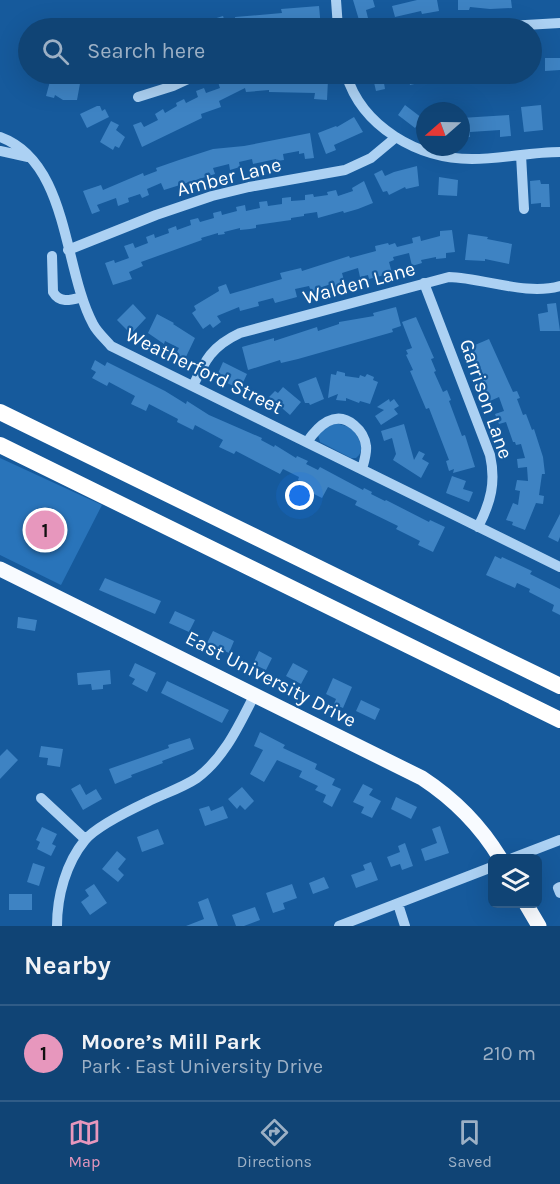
<!DOCTYPE html>
<meta charset="utf-8">
<style>
:root{--surface:#104475;--page:#1e4e7d;--text:#f1f3f6;--muted:#9cb0c5;--line:#305c87;--accent:#e797bd}
body{margin:0;font-family:Karla,sans-serif;background:var(--page);color:var(--text)}
.controls{position:absolute;right:18px;bottom:18px;display:grid;overflow:hidden;border-radius:9px;box-shadow:0 6px 24px #0002}
.controls button{width:54px;height:54px;display:grid;place-items:center;padding:0;border:0;border-bottom:2px solid var(--line);background:var(--surface);color:var(--text);font:30px sans-serif}
.compass{position:absolute;left:416px;top:102px;width:54px;height:54px;border-radius:50%;background:var(--surface);box-shadow:0 6px 24px #0002;rotate:250deg}
.you{position:absolute;left:300px;top:496px;width:21px;height:21px;margin:-15px;border:4px solid #fff;border-radius:50%;background:#1a73e8;box-shadow:0 0 0 9px #1a73e833}
.badge{display:grid;place-items:center;width:39px;height:39px;border-radius:50%;background:var(--accent);color:#111;font-size:20px;font-weight:700}
.pin{position:absolute;translate:-50% -50%;border:3px solid #fff;box-shadow:0 2px 6px #0006}
.list{margin:0;padding:0;list-style:none}
h2{display:flex;justify-content:space-between;align-items:center;height:78px;margin:0;padding:0 24px;font-size:26px}
h2 small{font-size:20px;font-weight:400;color:var(--muted)}
.list li{display:grid;grid-template-columns:39px 1fr auto;gap:18px;align-items:center;box-sizing:border-box;height:96px;padding:0 24px;border-top:2px solid var(--line)}
.list b{display:block;font-size:22px;white-space:nowrap}
.list p{margin:0;font-size:20px;white-space:nowrap;color:var(--muted)}
.list em{font-size:20px;font-style:normal;color:var(--muted)}
.icon{flex:none;width:33px;height:33px;fill:none;stroke:currentColor;stroke-width:2;stroke-linecap:round;stroke-linejoin:round}
.map{position:relative;flex:none;width:560px;height:926px;overflow:hidden}
.search{position:absolute;background:var(--surface);box-shadow:0 6px 24px #0002;left:18px;right:18px;top:18px;height:66px;display:flex;align-items:center;gap:15px;box-sizing:border-box;padding:0 21px;border-radius:33px;color:var(--muted);font-size:22px}
.sheet{height:174px;background:var(--surface)}
nav{display:flex;justify-content:space-around;align-items:center;box-sizing:border-box;height:84px;border-top:2px solid var(--line);background:var(--surface);font-size:16px;color:var(--muted)}
nav a{display:grid;justify-items:center;gap:3px}
nav .on{color:var(--accent)}
.map>svg:first-child{display:block}
.green{fill:#2974ba}
.building{fill:#3e83c3}
.lines{fill:none;stroke-linecap:round;stroke-linejoin:round}
.minor{stroke:#acd1f3;stroke-width:10}
.major{stroke:#f8fbff;stroke-width:15}
.highway{stroke:#fff;stroke-width:16}
.labels{text-anchor:middle;dominant-baseline:central;stroke-width:4.5;stroke-linejoin:round;paint-order:stroke}
.street-label{font-size:20px;fill:#fff;stroke:#165a9c}
</style>
<div class="map">
<svg width="560" height="926" viewBox="0 0 560 926">
<rect width="100%" height="100%" fill="#165a9c"/>
<path class="green" d="M336,423L352,428C358,437 367,449 356,458H351L320,442L318,435L322,430Z
M0,458L102,505L61,585L0,555Z"/>
<path class="building" d="M353,0H373L375,7L366,10L368,18L359,20Z
M417,0H437L439,11L422,14L421,11L395,17L392,6Z
M458,0H511L512,8L490,9L470,7L469,10H458Z
M319,6L321,28H306L305,24L289,26L290,28H236L235,17L282,13L281,9Z
M223,16L227,28H209L207,21Z
M531,44H538L540,62L531,63Z
M545,58H560V70L545,71Z
M52,74L81,78L77,100H63L55,95L54,98L46,96Z
M245,74H304V76H311L310,79L328,80L327,100L314,99L315,93L269,92V90L246,92L245,88L219,101L221,107L201,114L202,118L142,147L133,125L141,122L144,127L158,120L155,114L163,109L165,113L177,106L176,103L184,99L186,103L198,97L196,91L204,88L206,93L220,88L218,82L227,77L229,81Z
M372,74H394L395,80L384,83L385,89L376,91Z
M407,74H431L432,80L410,85Z
M405,105L422,118L415,128L398,115Z
M541,105L543,130L524,132L521,107Z
M97,106H100L102,111L105,109L109,117L87,128L80,114Z
M509,115L511,136L500,137V130L470,132V137L461,138V118Z
M354,117L363,132L334,145L336,150L326,154L318,133L336,126L337,127Z
M111,121L119,125L116,130L125,137L119,148L115,146L113,150L100,142Z
M310,133L314,158L305,159L304,153L299,154V151L283,154L284,160L276,161V159L253,164L252,159L239,162L240,167L230,170L229,164L213,168L215,174L164,190L161,183L147,189L149,195L142,198L140,194L128,198L129,202L118,206L116,198L97,205L100,211L92,214L83,191L101,185L103,190L143,173L144,176L157,171L156,168L179,160L213,149L244,146Z
M417,166L419,186L406,189L405,187L389,195L387,191L383,192L374,174L382,170L385,176L394,172Z
M439,177L458,180L457,196L438,195Z
M540,180L541,184H549L550,207H541V203L531,204L530,181Z
M364,181L373,203L358,209L344,213L343,211L318,218L317,212L304,214V216L291,218V220L256,225V228L250,229L240,230V228L224,232L225,234L218,235V233L201,238L202,240L141,262L143,266L129,272L132,279L113,285L105,263L114,260L115,263L129,258L124,246L133,243L135,248L148,243L146,237L154,234L155,238L169,233L168,229L176,226L177,230L191,225L190,220L198,218L200,222L214,218L213,213L221,211L222,215L237,211L236,207L245,205L246,211L260,208L259,202L267,201L268,206L282,204V198L291,197V201L305,200V195L313,194L314,197L328,195L327,192L336,190L338,196L353,191L352,188Z
M452,230L455,252L446,253V258L436,259V257L421,260L422,263L412,266L409,253L393,257L394,260L389,262L392,273L369,279L368,275L360,277L358,268L342,273L345,284L335,287L334,283L319,288L320,292L312,294L309,286L295,289L297,297L275,303L273,298L258,302L259,306L240,311L239,307L217,316L221,322L213,328L210,324L203,329L192,313L196,310L194,306L219,291L218,287L226,284L230,294L282,279L280,273L301,268L302,271L349,256L350,258L376,251L375,246L388,243L389,245L395,243L397,247L413,243L412,238L420,236L421,241L440,236V231Z
M468,234L488,237L487,239L512,244L509,264L485,259V261L465,260Z
M556,303L560,331H540L538,314L548,312L547,304Z
M133,304L146,318L131,334L117,320Z
M396,307L401,326L392,329L393,332L298,359L281,363L280,360L248,370L242,347L274,338V341L317,327L318,331L339,324V322L374,316L373,313Z
M157,314L174,323L173,324L195,338L184,361L175,356L179,348L165,341L164,344L148,333Z
M416,317L434,358L431,359L436,371L434,372L443,392L447,390L451,400L449,401L462,436L465,435L475,467L453,473L454,469L449,471L446,461L449,460L429,408L426,409L410,371L413,370L406,355L408,354L406,350L412,348L402,322Z
M489,339L513,392L517,391L520,398L517,399L523,415L526,414L532,430L534,429L543,457L545,474H542L539,495L544,496L543,504L536,503L525,530L512,525L513,522L506,520L513,503L518,505L520,491L515,490L517,480L528,481L527,467L518,468L517,459L525,458L521,444L516,445L515,442H513L506,422L499,424L495,414L504,411L499,397L490,401L468,348Z
M95,360L105,366L107,362L165,391L186,404L187,401L209,415L262,438L261,440L274,447L275,445L296,458L297,456L308,461L306,464L318,470L320,467L363,490L364,488L372,492L371,494L385,501L386,500L429,522L430,520L445,527L433,552L418,545L420,541L396,529L398,526L355,505L357,501L328,487L322,498L308,491L310,487L298,480L299,477L283,469L280,474L236,451L234,454L219,447L223,440L195,425L193,430L177,422L178,419L149,404L146,411L131,404L135,396L109,382L107,386L92,378L96,372L91,369Z
M223,362L247,374L240,389L216,378Z
M337,371L345,373V376L359,378L360,375L365,377L367,374L374,377L373,380L378,382L370,404L360,401L359,403L346,398V401L336,400L338,394L328,398L331,374L336,375Z
M316,377L324,399L310,405L309,403H305L298,384Z
M283,387L301,402L290,415L269,397L275,391L278,393Z
M389,399L390,402L394,399L399,406L394,409L398,414L381,425L375,416L384,410L377,407Z
M404,424L414,460L419,451L425,454L422,459L429,463L421,478L393,460L396,454L392,438L384,441L381,431Z
M452,476L466,481L463,489L473,492L469,502L446,493Z
M560,514V537L558,542L548,537Z
M495,556L501,559L502,557L532,571L530,574L560,589V615L552,611L554,605L529,592L530,589L517,583L515,588L486,575Z
M105,578L161,601L155,614L99,590Z
M175,611L195,620L189,632L169,623Z
M18,617L37,620L35,631L17,628Z
M213,631L234,641L229,653L207,643Z
M259,651L272,658L266,670L253,664Z
M135,663L156,673L147,692L132,684L135,679L129,676Z
M293,663L308,671L301,684L286,676Z
M110,670L111,684L103,685V689L92,690L91,684L78,685L77,673Z
M333,678L352,687L343,708L334,704L336,699L326,694Z
M167,681L229,710L222,723L161,693Z
M361,700L380,709L375,720L356,711Z
M260,732L285,745L283,748L317,764L315,769L335,779L332,785L341,789L332,807L323,802L326,795L315,790L318,786L299,777L302,771L277,760L264,782L250,774L263,750L254,746Z
M190,738L194,749L162,761L163,763L131,775L132,777L115,784L109,769L169,748L168,745Z
M41,746L63,749L60,767L47,765L48,758L39,757Z
M7,749L18,760L0,779V756Z
M80,784L86,795L96,789L102,799L83,810L71,789Z
M363,784L373,789L369,795L381,801L372,818L361,813L364,807L353,802Z
M242,787L254,801L245,810L240,805L237,809L228,799Z
M396,797L417,807L411,819L391,809Z
M209,806L211,811L223,806L228,818L205,826L199,809Z
M440,826L449,853L425,861L421,849L437,843L432,829Z
M42,827L57,834L52,844L56,846L51,856L37,849L40,842L36,840Z
M158,829L164,844L142,852L137,837Z
M405,843L413,866L402,870L400,864L391,867L387,857L400,852L398,846Z
M117,851L126,859L118,869L124,875L118,882L102,869Z
M371,862L378,880L356,888L351,875L365,870L363,865Z
M33,863L45,867L39,886L27,882Z
M324,877L329,888L313,894L309,883Z
M94,884L107,903L90,915L81,902L89,896L85,890Z
M292,884L297,898L283,903L285,909L273,913L266,893Z
M9,894H32V910H9Z
M208,898L218,926H186L204,919L198,902Z
M255,907L260,920L244,926H236L232,915Z"/>
<g class="lines">
<path class="minor" d="M336,0L338,28
M473,28L560,23
M346,74C362,127 418,159 472,159C501,159 531,152 560,152
M138,97L173,86L199,74
M0,137C69,162 63,268 93,324C97,332 105,339 111,346L560,567
M0,151L28,157
M521,155L524,209
M68,250L156,215L212,196L249,187L345,170L371,158L395,138
M52,256L53,292C60,304 71,300 82,297
M424,283L490,455C496,482 491,502 478,527
M193,386C205,360 212,346 240,333L449,277C484,278 527,296 560,286
M307,442C318,426 335,409 354,425C360,430 365,437 366,446C367,453 364,462 362,469
M41,798L85,839
M513,858L560,840
M560,887L558,888L560,893
M398,904L405,926
M57,926C57,896 66,863 85,840C97,826 130,810 147,802C163,794 182,788 197,778C225,757 239,725 254,696
M339,926L492,867"/>
<path class="major" d="M0,569L422,778C454,799 480,825 500,858
M526,904L539,926"/>
<path class="highway" d="M0,412L560,686
M0,445L560,720"/>
</g>
<g class="labels">
<g class="street-label">
<text transform="translate(229 177) rotate(-14)">Amber Lane</text>
<text transform="translate(359 283) rotate(-15)">Walden Lane</text>
<text transform="translate(204 371) rotate(26)">Weatherford Street</text>
<text transform="translate(486 399) rotate(71)">Garrison Lane</text>
<text transform="translate(271 679) rotate(27)">East University Drive</text>
</g>
</g>
</svg>
<div class="controls">
<button><svg class="icon" aria-label="layers" viewBox="0 0 24 24"><path d="M12 4l9 5-9 5-9-5zM3 14l9 5 9-5"/></svg></button>
</div>
<svg class="compass" viewBox="-18 -18 36 36"><path d="M0-13l5 13h-10z" fill="#e53935"/><path d="M0 13l5-13h-10z" fill="#9cb0c5"/></svg>
<div class="you"></div>
<div class="pin badge" style="left:45px;top:530px">1</div>
<div class="search"><svg class="icon" aria-label="search" viewBox="0 0 24 24"><circle cx="10" cy="10" r="6"/><path d="M15 15l6 6"/></svg>Search here</div>
</div>
<section class="sheet">
<h2>Nearby<small></small></h2>
<ul class="list">
<li><span class="badge">1</span><div><b>Moore’s Mill Park</b><p>Park · East University Drive</p></div><em>210 m</em></li>
</ul>
</section>
<nav>
<a class="on"><svg class="icon" aria-label="map" viewBox="0 0 24 24"><path d="M3 6l6-2 6 2 6-2v14l-6 2-6-2-6 2zM9 4v14M15 6v14"/></svg>Map</a>
<a><svg class="icon" aria-label="directions" viewBox="0 0 24 24"><path d="M12 3l9 9-9 9-9-9zM9 14v-3h6M13 9l2 2-2 2"/></svg>Directions</a>
<a><svg class="icon" aria-label="saved" viewBox="0 0 24 24"><path d="M7 4h10v16l-5-4-5 4z"/></svg>Saved</a>
</nav>
